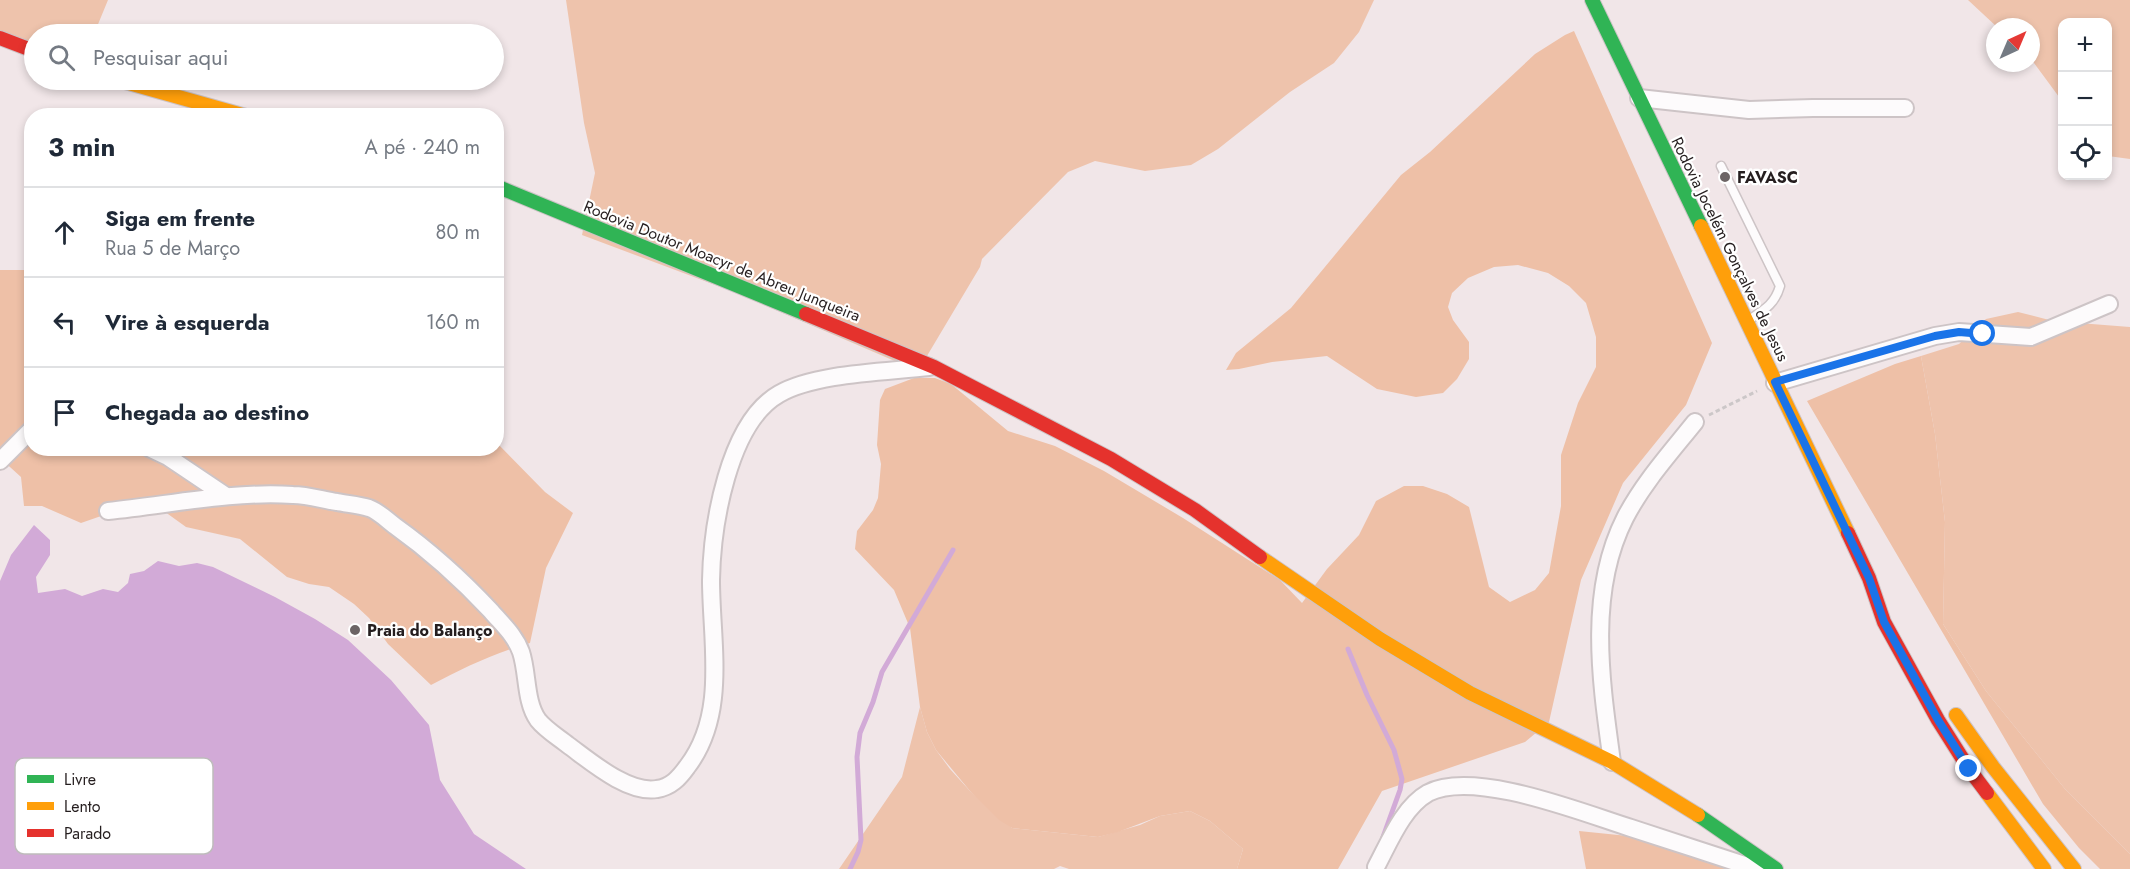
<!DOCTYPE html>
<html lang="pt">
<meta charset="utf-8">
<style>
:root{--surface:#fff;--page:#f2f2f3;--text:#1f2937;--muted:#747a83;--line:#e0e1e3}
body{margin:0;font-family:Jost,sans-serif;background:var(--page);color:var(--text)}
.controls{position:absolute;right:18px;top:18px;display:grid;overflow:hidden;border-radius:12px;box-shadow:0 3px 9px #0003}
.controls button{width:54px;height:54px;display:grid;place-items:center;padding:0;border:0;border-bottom:2px solid var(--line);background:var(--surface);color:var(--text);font:30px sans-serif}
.compass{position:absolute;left:1986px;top:18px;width:54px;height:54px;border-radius:50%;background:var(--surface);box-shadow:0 3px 9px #0003;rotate:44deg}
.stop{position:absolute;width:18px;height:18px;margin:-14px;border:4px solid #1a73e8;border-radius:50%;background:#fff}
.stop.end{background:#1a73e8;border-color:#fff;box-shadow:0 2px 6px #0008}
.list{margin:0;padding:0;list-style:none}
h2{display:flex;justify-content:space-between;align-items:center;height:78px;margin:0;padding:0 24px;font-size:26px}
h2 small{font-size:20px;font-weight:400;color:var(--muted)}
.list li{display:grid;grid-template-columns:39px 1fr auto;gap:18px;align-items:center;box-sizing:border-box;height:90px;padding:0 24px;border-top:2px solid var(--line)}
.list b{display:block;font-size:22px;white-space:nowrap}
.list p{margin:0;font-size:20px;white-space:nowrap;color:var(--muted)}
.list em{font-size:20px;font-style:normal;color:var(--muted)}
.icon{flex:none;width:33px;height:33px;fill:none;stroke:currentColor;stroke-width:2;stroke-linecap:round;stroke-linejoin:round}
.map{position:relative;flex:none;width:2130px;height:869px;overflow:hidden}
.search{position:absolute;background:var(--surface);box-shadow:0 3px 9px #0003;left:24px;top:24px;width:480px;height:66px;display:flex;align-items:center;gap:15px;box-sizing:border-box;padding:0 21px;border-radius:33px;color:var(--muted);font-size:22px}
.panel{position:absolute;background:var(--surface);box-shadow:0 3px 9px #0003;left:24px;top:108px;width:480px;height:348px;border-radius:24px}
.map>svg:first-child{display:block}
.green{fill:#eec3ac}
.forest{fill:#eec0a7}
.water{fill:#d2aad7}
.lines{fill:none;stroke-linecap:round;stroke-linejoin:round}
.stream{stroke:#d2aad7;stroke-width:5}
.lane-casing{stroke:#cdc4c6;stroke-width:11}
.street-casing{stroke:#cdc4c6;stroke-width:20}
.fast-casing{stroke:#cdc4c6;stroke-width:16}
.slow-casing{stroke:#cdc4c6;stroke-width:16}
.jam-casing{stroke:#cdc4c6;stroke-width:16}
.path{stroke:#ccc7c8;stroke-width:3;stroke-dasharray:4.5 3;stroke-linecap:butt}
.lane{stroke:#fdfbfc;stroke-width:8}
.street{stroke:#fdfbfc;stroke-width:16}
.fast{stroke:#30b455;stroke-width:14}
.slow{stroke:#ff9f0a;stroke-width:14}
.jam{stroke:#e5322d;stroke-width:14}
.route{stroke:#1a73e8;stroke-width:8}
.poi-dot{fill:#6c6465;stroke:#fff;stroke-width:2}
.labels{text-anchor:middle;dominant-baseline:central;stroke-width:4.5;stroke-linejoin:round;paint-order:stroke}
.poi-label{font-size:16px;font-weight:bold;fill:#251e1f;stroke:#fff;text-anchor:start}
.street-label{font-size:16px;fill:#251e1f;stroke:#fff}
.key{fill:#fff;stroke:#bebcbc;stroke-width:1.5}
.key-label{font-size:16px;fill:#251e1f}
</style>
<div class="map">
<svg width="2130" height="869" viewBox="0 0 2130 869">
<rect width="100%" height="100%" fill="#f1e6e8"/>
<path class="green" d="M0,0H108L94,34H34V46L0,34Z
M566,0H1374L1359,32L1334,63L1290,92L1218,149L1191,165L1145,171L1095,161L1068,172L982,259L980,267L918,371L734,292L582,235L595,173L584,123Z
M1968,0H2130V159L2108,156V22H2062V101L2031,59V27H1997Z
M2018,312L2053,321L2130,327V854L2065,789L1986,691L1943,624L1945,522L1935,434L1921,356L1959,344L1986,319Z
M920,707L927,732L936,750L950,769L970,791L1012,828L1098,837L1140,825L1160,816L1190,811L1210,821L1243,849L1237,869H1069L1060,866L1054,869H839L902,777Z"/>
<path class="forest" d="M1574,31L1712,343L1686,405L1623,483L1581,580L1549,722L1525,742L1382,791L1338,869H1237L1243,849L1210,821L1190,811L1160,816L1118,832L1098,837L1012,828L999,820L970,791L936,750L927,732L920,707L910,628L894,590L855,549L857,531L873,510L878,498L881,464L877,445L880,400L885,389L914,378H935L951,384L1008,431L1055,446L1104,471L1183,518L1280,580L1302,603L1327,569L1359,535L1376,501L1404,486H1423L1447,494L1469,507L1489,587L1510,602L1535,590L1549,573L1561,506V455L1578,403L1596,367V337L1586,303L1569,286L1548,273L1518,265L1494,267L1468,278L1452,293L1448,307L1453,320L1469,342V359L1457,379L1443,393L1416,397L1377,389L1327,356L1272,362L1239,369L1226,370L1236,353L1291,308L1401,175L1430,152L1535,54L1565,35Z
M0,270H31L32,448H496L497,443L545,492L573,513L546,568L530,643C494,653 463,668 431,685L388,644L369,618L354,604L329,587L309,584L287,577L240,539L186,527L161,509L104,515L81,523L42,506H24L21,477L0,458Z
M1921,356L1935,434L1945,522L1943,624L1986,691L2065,789L2130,854V869H2100L2079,848L2043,804L1807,401L1895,364Z
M1579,831L1628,836L1739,869H1586Z"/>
<path class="water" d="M34,525L50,540V555L36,577L38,593L65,589L82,596L103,589L118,592L128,583L130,574L144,571L158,561L179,566L197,563L213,567L275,597L315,619L348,640L391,680L429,725L440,780L474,834L526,869H0V581L11,555Z"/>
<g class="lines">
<path class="stream" d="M1348,649L1367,695L1394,750L1402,779L1400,790L1383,837
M850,869L858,852L861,840L857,757L860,733L873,702L882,672L953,550"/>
<defs>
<path id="lane" d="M1721,166L1780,286C1775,304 1764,310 1749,320"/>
<path id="street" d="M1639,98L1749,110L1813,108H1905
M1775,383L1935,336L1959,332L2031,337L2109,304
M149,448L168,457L226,496
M0,461L32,429
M108,511C169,505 231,491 293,495C308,495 323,500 337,502C347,504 359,505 369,508C378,511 387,520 395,526C430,551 461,579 491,611C502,624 515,635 521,652C528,673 525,702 538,720C546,730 558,737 568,745C590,761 628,794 657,789C671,787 679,778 687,767C728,714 711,642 711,580C712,526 728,423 779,394C815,373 887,372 929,367
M1612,762C1601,682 1587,593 1625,518C1643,483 1671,452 1695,422
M1376,867C1389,843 1403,807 1428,793C1474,769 1583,813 1631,828C1673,842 1715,855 1757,869"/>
<path id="fast" d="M1592,0L1701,226
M496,186L806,314
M1698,815L1776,869"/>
<path id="slow" d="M118,80L246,116
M1701,226L1848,533
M1260,557L1380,639L1470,693L1612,762L1698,815
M1956,715L1993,767L2074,869
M1987,793L2044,869"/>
<path id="jam" d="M0,38L34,51
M806,314L934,367L1111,459L1195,510L1260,557
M1848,533L1869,578L1884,622L1938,720L1969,769L1987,793"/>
</defs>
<use href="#lane" class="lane-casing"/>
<use href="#street" class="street-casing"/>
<use href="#fast" class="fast-casing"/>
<use href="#slow" class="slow-casing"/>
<use href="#jam" class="jam-casing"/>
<path class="path" d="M1709,415L1757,391"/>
<use href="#lane" class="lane"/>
<use href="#street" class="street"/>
<use href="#fast" class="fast"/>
<use href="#slow" class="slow"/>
<use href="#jam" class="jam"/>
</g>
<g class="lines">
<path class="route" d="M1969,769L1938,720L1884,622L1869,578L1775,382L1935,336L1959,332L1983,334"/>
</g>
<g class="poi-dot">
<circle cx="1725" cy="177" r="6"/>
<circle cx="355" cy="630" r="6"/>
</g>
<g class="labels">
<g class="poi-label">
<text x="1737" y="177">FAVASC</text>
<text x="367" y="630">Praia do Balanço</text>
</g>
<g class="street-label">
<text transform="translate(1730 249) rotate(64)">Rodovia Jocelém Gonçalves de Jesus</text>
<text transform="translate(722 261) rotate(22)">Rodovia Doutor Moacyr de Abreu Junqueira</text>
</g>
</g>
<rect x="15" y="758" width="198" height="96" rx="9" class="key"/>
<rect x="27" y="775" width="27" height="8" fill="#30b455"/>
<rect x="27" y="802" width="27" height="8" fill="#ff9f0a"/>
<rect x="27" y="829" width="27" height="8" fill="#e5322d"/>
<g class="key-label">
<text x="64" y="785">Livre</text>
<text x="64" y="812">Lento</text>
<text x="64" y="839">Parado</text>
</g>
</svg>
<div class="controls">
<button>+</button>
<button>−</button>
<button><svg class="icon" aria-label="locate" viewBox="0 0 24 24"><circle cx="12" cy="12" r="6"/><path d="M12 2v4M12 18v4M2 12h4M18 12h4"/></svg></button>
</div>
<svg class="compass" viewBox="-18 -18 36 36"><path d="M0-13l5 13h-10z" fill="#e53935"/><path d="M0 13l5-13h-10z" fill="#747a83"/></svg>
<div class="stop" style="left:1983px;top:334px"></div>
<div class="stop end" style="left:1969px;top:769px"></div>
<div class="search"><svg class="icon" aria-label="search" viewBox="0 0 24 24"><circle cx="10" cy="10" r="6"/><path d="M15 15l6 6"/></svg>Pesquisar aqui</div>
<section class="panel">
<h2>3 min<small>A pé · 240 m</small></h2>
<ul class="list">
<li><svg class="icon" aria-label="ahead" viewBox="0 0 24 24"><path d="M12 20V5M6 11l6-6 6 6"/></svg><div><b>Siga em frente</b><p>Rua 5 de Março</p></div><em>80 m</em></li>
<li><svg class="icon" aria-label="left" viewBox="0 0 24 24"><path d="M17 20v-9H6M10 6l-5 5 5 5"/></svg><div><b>Vire à esquerda</b></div><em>160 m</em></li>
<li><svg class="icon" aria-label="arrive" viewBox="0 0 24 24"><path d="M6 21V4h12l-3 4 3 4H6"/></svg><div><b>Chegada ao destino</b></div></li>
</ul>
</section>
</div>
